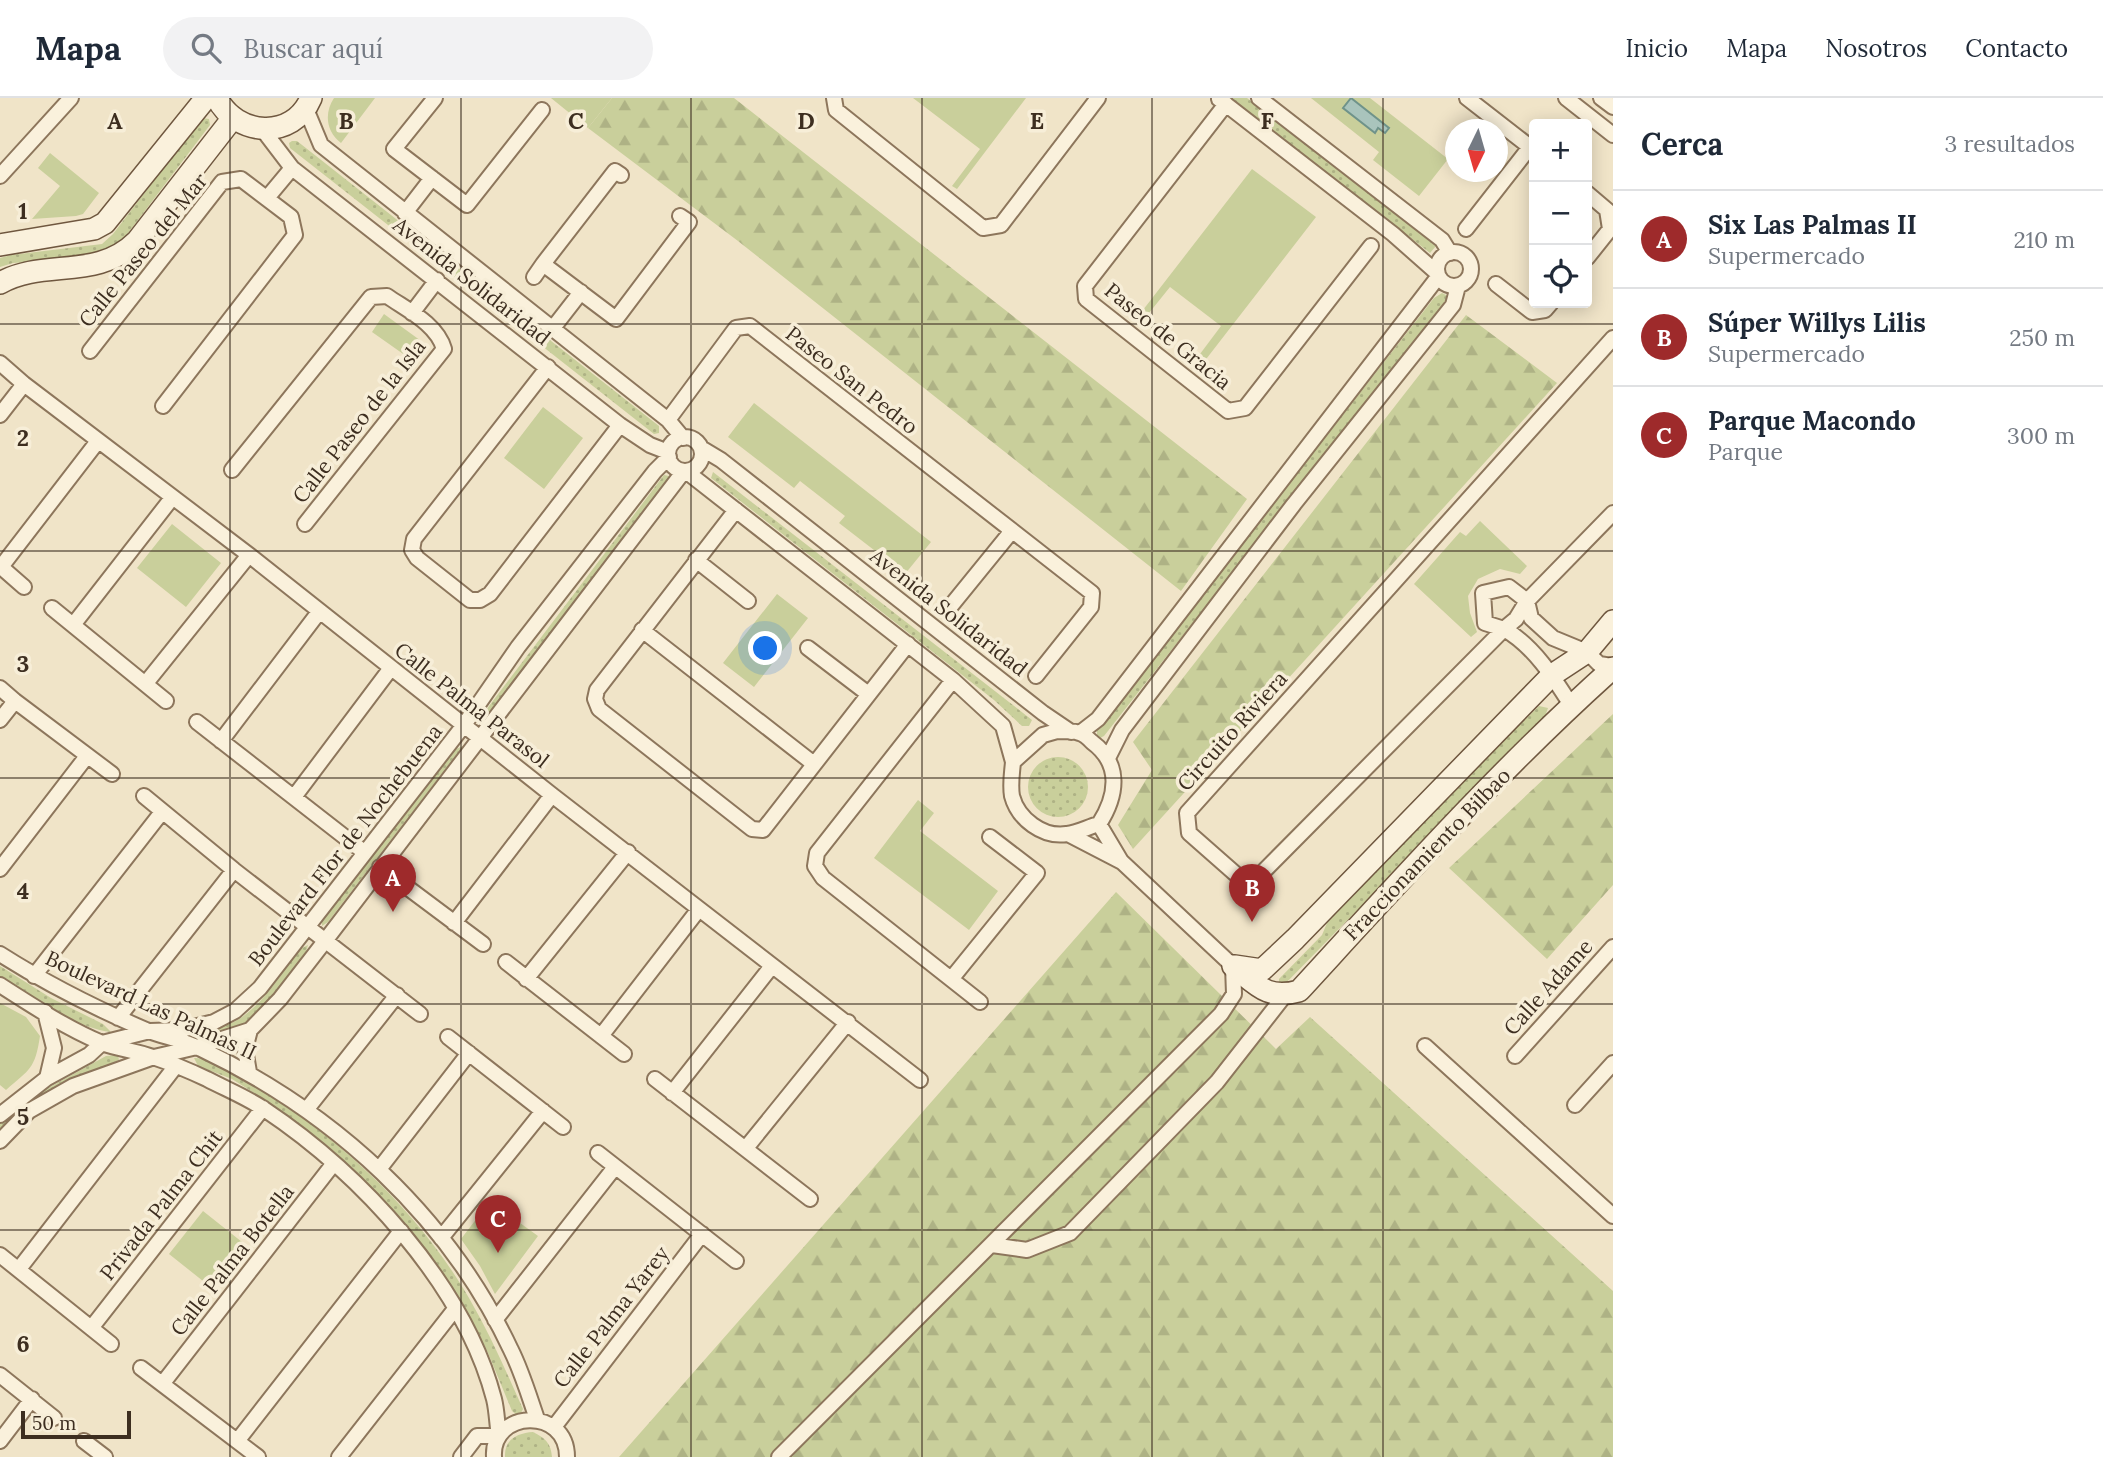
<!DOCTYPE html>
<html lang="es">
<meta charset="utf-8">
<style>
:root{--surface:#fff;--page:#f2f2f3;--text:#1f2937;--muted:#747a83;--line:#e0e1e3;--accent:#9e2a2b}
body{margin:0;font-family:Lora,serif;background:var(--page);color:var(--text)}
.controls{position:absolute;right:21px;top:21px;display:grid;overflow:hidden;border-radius:7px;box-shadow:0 4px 18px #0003}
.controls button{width:63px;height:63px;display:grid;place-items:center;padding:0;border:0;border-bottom:2px solid var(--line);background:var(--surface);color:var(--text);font:35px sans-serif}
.compass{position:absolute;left:1445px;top:21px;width:63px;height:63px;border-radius:50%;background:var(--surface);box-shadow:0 4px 18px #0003;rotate:185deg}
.scale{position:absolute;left:21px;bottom:18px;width:110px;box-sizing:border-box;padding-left:7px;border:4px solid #3d2e20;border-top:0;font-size:19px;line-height:24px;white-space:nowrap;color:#3d2e20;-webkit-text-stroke:5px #f7eed8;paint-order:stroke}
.you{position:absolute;left:766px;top:551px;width:24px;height:24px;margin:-18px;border:5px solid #fff;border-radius:50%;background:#1a73e8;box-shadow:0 0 0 10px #1a73e833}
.badge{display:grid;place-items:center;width:46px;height:46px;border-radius:50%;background:var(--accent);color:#fff;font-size:23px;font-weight:700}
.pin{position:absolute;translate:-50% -58px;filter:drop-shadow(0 2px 4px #0008)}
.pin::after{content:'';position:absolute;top:37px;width:24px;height:21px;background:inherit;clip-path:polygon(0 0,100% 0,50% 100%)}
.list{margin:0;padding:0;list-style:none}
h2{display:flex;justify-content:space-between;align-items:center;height:91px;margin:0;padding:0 28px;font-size:30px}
h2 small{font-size:23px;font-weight:400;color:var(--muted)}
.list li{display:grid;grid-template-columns:46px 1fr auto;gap:21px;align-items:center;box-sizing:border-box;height:98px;padding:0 28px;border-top:2px solid var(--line)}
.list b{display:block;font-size:26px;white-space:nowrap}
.list p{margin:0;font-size:23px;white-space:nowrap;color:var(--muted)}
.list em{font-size:23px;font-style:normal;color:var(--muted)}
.icon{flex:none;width:38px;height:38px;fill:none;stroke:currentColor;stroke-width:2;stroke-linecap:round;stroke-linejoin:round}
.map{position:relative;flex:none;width:1613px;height:1359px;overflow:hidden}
header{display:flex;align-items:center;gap:42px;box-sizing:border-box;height:98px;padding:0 35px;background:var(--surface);border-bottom:2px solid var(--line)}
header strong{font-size:33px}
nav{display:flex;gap:38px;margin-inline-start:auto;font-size:24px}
.search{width:490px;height:63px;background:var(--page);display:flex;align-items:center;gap:18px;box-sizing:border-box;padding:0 24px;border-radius:38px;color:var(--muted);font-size:26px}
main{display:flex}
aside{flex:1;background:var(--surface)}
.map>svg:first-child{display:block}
.grass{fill:url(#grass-dots)}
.forest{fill:url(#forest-firs)}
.park{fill:#c9cf9b}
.water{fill:#a9c4bc;stroke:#6f938a;stroke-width:2}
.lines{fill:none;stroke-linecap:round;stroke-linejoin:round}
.minor-casing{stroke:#8d765c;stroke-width:18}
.secondary-casing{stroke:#6f573f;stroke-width:24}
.minor{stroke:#faf1dc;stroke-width:14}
.secondary{stroke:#faf1dc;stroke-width:21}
.grid{fill:none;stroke:#3d2e20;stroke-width:2;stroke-opacity:0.55}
.labels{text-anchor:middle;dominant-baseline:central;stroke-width:7;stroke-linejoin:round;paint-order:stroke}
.street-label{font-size:21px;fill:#3d2e20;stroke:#f7eed8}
.grid-label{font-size:23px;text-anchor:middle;font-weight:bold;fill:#3d2e20;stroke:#f7eed8;stroke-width:7;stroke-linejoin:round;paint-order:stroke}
</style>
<header>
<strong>Mapa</strong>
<div class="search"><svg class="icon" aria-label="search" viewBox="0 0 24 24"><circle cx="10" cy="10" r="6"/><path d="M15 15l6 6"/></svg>Buscar aquí</div>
<nav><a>Inicio</a><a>Mapa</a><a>Nosotros</a><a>Contacto</a></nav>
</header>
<main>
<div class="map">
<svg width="1613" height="1359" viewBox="0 0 1613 1359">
<defs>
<pattern id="grass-dots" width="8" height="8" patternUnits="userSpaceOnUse" patternTransform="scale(1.75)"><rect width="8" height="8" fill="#c9cf9b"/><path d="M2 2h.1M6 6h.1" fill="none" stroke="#aeb285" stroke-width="1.8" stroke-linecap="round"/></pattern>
<pattern id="forest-firs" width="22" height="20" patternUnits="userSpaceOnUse" patternTransform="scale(1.75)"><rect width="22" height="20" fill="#c9cf9b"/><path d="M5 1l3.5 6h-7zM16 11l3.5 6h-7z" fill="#aeb285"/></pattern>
</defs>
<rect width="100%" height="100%" fill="#f0e4c8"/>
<path class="grass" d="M1231,0H1247L1436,148L1430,155Z
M202,20L209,21L210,27L119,147L89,160L13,165L0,169V160L11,157L102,146L113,136Z
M292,43H297L659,328V335L654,336L290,50L289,45Z
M1442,195L1446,197V202L1104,638L1100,640L1097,638V632L1434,200Z
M713,374L1032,622L1029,628H1022L994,602L711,380Z
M664,377L669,378L668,382L487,621L481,623L483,616Z
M1539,608L1548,610L1544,621L1285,886H1279V881L1322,837L1327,825L1453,692Z
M463,648L328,824L322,828V821L456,651Z
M1028 689a30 30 0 1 1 60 0a30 30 0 1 1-60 0Z
M308,847L306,854C290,876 270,909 249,924C234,935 213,937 196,942L200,935C215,930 234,927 246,916C268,899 283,873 300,851Z
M0,868L51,900L103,926L111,934C74,930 32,898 0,879Z
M118,957L119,962L26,1008L0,1032V1025L23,1004L106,958Z
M194,960C215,959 247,982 265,994C347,1047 420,1116 469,1200C490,1236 506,1273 523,1311L519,1319L512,1313L488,1255L462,1204L404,1126L340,1059L282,1013L232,981L198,968Z
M533,1334C545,1340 551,1345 552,1359H505C504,1341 518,1335 533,1334Z"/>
<path class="forest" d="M612,0H734L1247,401L1181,493L738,143L588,30Z
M1466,217L1557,285L1133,751L1118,727L1152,672L1133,644Z
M1613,616V787L1547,861L1449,770Z
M1116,794L1276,951L1310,919L1613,1193V1359H619Z"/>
<path class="park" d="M334,0H375L341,45C326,34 324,15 334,0Z
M551,0H612L588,30Z
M913,0H1026L957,91L952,88L980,51Z
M1311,0H1370L1448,61L1419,98L1373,62L1379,54Z
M50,55L99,95L83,116L76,118L32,121L60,88L38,70Z
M1252,71L1316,119L1200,269L1194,264L1221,228L1170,189L1141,225L1136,221Z
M384,216L428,248L416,265L372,234Z
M754,305L931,444L905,476L839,425L845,418L800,383L794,390L728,339Z
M543,309L583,340L544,391L504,360Z
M1480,423L1527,468L1520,476L1500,471L1478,481L1468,498L1470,515L1477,534L1471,539L1414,486L1460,434L1466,438Z
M172,426L221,465L186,509L137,470Z
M777,496L808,520L754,589L723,565Z
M918,702L934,715L920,733L998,793L969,832L874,760Z
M0,905L26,919L40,938C35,971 30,971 6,992L0,987Z
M490,1103L538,1138L495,1196L480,1168L461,1141Z
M203,1113L242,1144L208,1187L169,1156Z"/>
<path class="water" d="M1351,0L1389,30L1385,35L1378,30L1375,35L1343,10Z"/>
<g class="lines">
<defs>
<path id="minor" d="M435,0L394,51L467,107L542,12
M834,0L836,12L983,130L1001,127L1098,0
M1259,0L1442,142L1450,155
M1467,0L1534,52
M1566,0L1613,37
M1601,0L1613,9
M1219,1L1393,136L1436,174
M1226,6L1085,188L1086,201L1228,313L1245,310L1371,148
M306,11L321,47L668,322L683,340
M263,32L292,70L620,327L650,347L668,354
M621,77L615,73L543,166L616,221L689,124L680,118
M0,78L71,0
M1587,95L1607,112L1610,131L1587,160
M267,100L292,70
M405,115L432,80
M1466,131L1530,49
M1437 171a17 17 0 1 1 34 0a17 17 0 1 1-34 0Z
M534,179L543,166
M1496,186L1532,214L1545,212L1551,205
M412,215L437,182
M553,230L581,194
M90,253L222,84L241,81L291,119L295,137L163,308
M0,265L24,286L249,457L552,697L920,982
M548,269L414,441L412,452L417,460L470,502H480L490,496L620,327
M0,317L24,286
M668,322L736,230L750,228L1092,495L1091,509L1036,578
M668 356a17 17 0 1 1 34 0a17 17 0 1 1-34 0Z
M701,350L721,362L1043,615L1071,634
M232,372L371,199L387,198C407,212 437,226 444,251L305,426
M687,374L953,582L1003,628L1013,664
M736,412L597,592L595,601L599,611L752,731L763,732L908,546
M1613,415L1527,503L1531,520L1553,540L1587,554L1599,566L1613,568
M696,462L748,503
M0,468L24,489
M1,469L98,343
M1509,489L1527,503L1516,521L1504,531L1485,525L1483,495Z
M950,509L1011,434
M52,510L166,603
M73,527L172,400
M642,532L814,666
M808,550L867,595
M953,582L817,755L815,768L823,780L980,904
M146,585L249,457
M0,590L15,603L112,676
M1571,607C1554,580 1533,547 1504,531L1256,781L1239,779L1189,735L1187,715L1613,240
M0,622L15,603
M197,624L364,754
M1057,633C1064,634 1073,632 1079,635C1084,636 1089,641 1092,644C1122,666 1117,698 1099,726C1088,729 1077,735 1067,736C1043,740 1018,721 1012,698C1010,686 1012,676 1013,664L1043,637Z
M1080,635L1098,621L1438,179
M221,643L319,514
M1108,660L1122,632L1294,406L1453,207L1458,188
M144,698L234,772L420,916
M294,699L391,570
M1099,726L1121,763
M380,769L483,846
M0,771L87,658
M454,825L552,697
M0,856C47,886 95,910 146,932C164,939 184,942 201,951C334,1014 448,1118 511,1252C522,1274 529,1298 537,1321
M506,864L624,956
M34,878L162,714
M952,880L1037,775L990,739
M526,881L628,754
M0,887C31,907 68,931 102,945C118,951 137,953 153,959C171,965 190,973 207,981C226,991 246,999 264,1011C360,1075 464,1186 494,1301C497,1313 497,1326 499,1338H477L461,1359
M45,914L54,950L47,980
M118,920L234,772
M601,938L699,811
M448,939L563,1029
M1425,948L1613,1118
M1515,958L1613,849
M249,974L245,951L250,932
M655,981L810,1101
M672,995L772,868
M1575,1007L1613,965
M307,1011L397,897
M0,1017L47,980L89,957L102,945L150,933L181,932L214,924L235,913L260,890L464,627L518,549L655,373L669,359
M0,1043L29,1013L73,988L154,959L197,949L250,932L280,901L325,843L684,373
M746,1050L848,924
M598,1055L736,1163
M380,1070L469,955
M441,1140L543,1013
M992,1147L1027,1152L1070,1135L1217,984L1285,897
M0,1157L111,1246
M19,1171L175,969
M495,1222L615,1069
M92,1229L263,1010
M141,1270L258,1359
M0,1277L54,1320
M163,1285L334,1065
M554,1329L702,1136
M238,1342L401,1133
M0,1343L32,1301
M84,1343L105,1359
M339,1359L455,1211
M494,1359C491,1312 567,1308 567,1359
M779,1359L1221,916L1234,896L1233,868L1122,764L1068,736"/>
<path id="secondary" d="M217,0C236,38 293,43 311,0
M0,147L94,131L105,125L206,0
M0,185C44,160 97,183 137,143L232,21
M1233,868C1257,887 1267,902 1299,893C1400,783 1501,670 1613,570
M1235,868L1262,872L1295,841L1552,577L1587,554L1613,523"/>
</defs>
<use href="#minor" class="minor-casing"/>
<use href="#secondary" class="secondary-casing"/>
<use href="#minor" class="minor"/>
<use href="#secondary" class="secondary"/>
</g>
<path class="grid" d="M230,0V1359M461,0V1359M691,0V1359M922,0V1359M1152,0V1359M1383,0V1359M0,226H1613M0,453H1613M0,680H1613M0,906H1613M0,1132H1613"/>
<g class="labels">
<g class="street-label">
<text transform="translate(143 152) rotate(-51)">Calle Paseo del Mar</text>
<text transform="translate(472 183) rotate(38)">Avenida Solidaridad</text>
<text transform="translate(1168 238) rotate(39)">Paseo de Gracia</text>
<text transform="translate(852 282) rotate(38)">Paseo San Pedro</text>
<text transform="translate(359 323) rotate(-52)">Calle Paseo de la Isla</text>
<text transform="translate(949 514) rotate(38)">Avenida Solidaridad</text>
<text transform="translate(472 607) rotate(38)">Calle Palma Parasol</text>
<text transform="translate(1232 633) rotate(-48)">Circuito Riviera</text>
<text transform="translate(345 747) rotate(-52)">Boulevard Flor de Nochebuena</text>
<text transform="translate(1427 756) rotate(-46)">Fraccionamiento Bilbao</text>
<text transform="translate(1548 889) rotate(-48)">Calle Adame</text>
<text transform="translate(151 907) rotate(25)">Boulevard Las Palmas II</text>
<text transform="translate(161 1107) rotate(-52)">Privada Palma Chit</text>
<text transform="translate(232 1162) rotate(-52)">Calle Palma Botella</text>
<text transform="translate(611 1219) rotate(-52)">Calle Palma Yarey</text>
</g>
</g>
<g class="grid-label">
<text x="115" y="31">A</text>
<text x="346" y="31">B</text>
<text x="576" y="31">C</text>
<text x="806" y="31">D</text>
<text x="1037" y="31">E</text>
<text x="1267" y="31">F</text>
<text x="23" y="121">1</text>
<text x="23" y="348">2</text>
<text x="23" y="574">3</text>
<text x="23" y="801">4</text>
<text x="23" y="1027">5</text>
<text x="23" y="1254">6</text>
</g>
</svg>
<div class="controls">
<button>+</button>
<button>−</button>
<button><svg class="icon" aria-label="locate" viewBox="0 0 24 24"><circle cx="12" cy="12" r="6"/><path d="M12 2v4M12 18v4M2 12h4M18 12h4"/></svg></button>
</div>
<svg class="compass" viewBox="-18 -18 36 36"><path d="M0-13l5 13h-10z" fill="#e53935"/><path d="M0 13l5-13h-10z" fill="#747a83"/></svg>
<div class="scale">50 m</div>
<div class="you"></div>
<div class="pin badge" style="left:393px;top:814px">A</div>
<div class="pin badge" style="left:1252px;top:824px">B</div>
<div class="pin badge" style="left:498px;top:1155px">C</div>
</div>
<aside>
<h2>Cerca<small>3 resultados</small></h2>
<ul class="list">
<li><span class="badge">A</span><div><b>Six Las Palmas II</b><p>Supermercado</p></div><em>210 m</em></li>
<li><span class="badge">B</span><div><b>Súper Willys Lilis</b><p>Supermercado</p></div><em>250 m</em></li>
<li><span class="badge">C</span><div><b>Parque Macondo</b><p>Parque</p></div><em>300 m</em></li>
</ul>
</aside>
</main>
